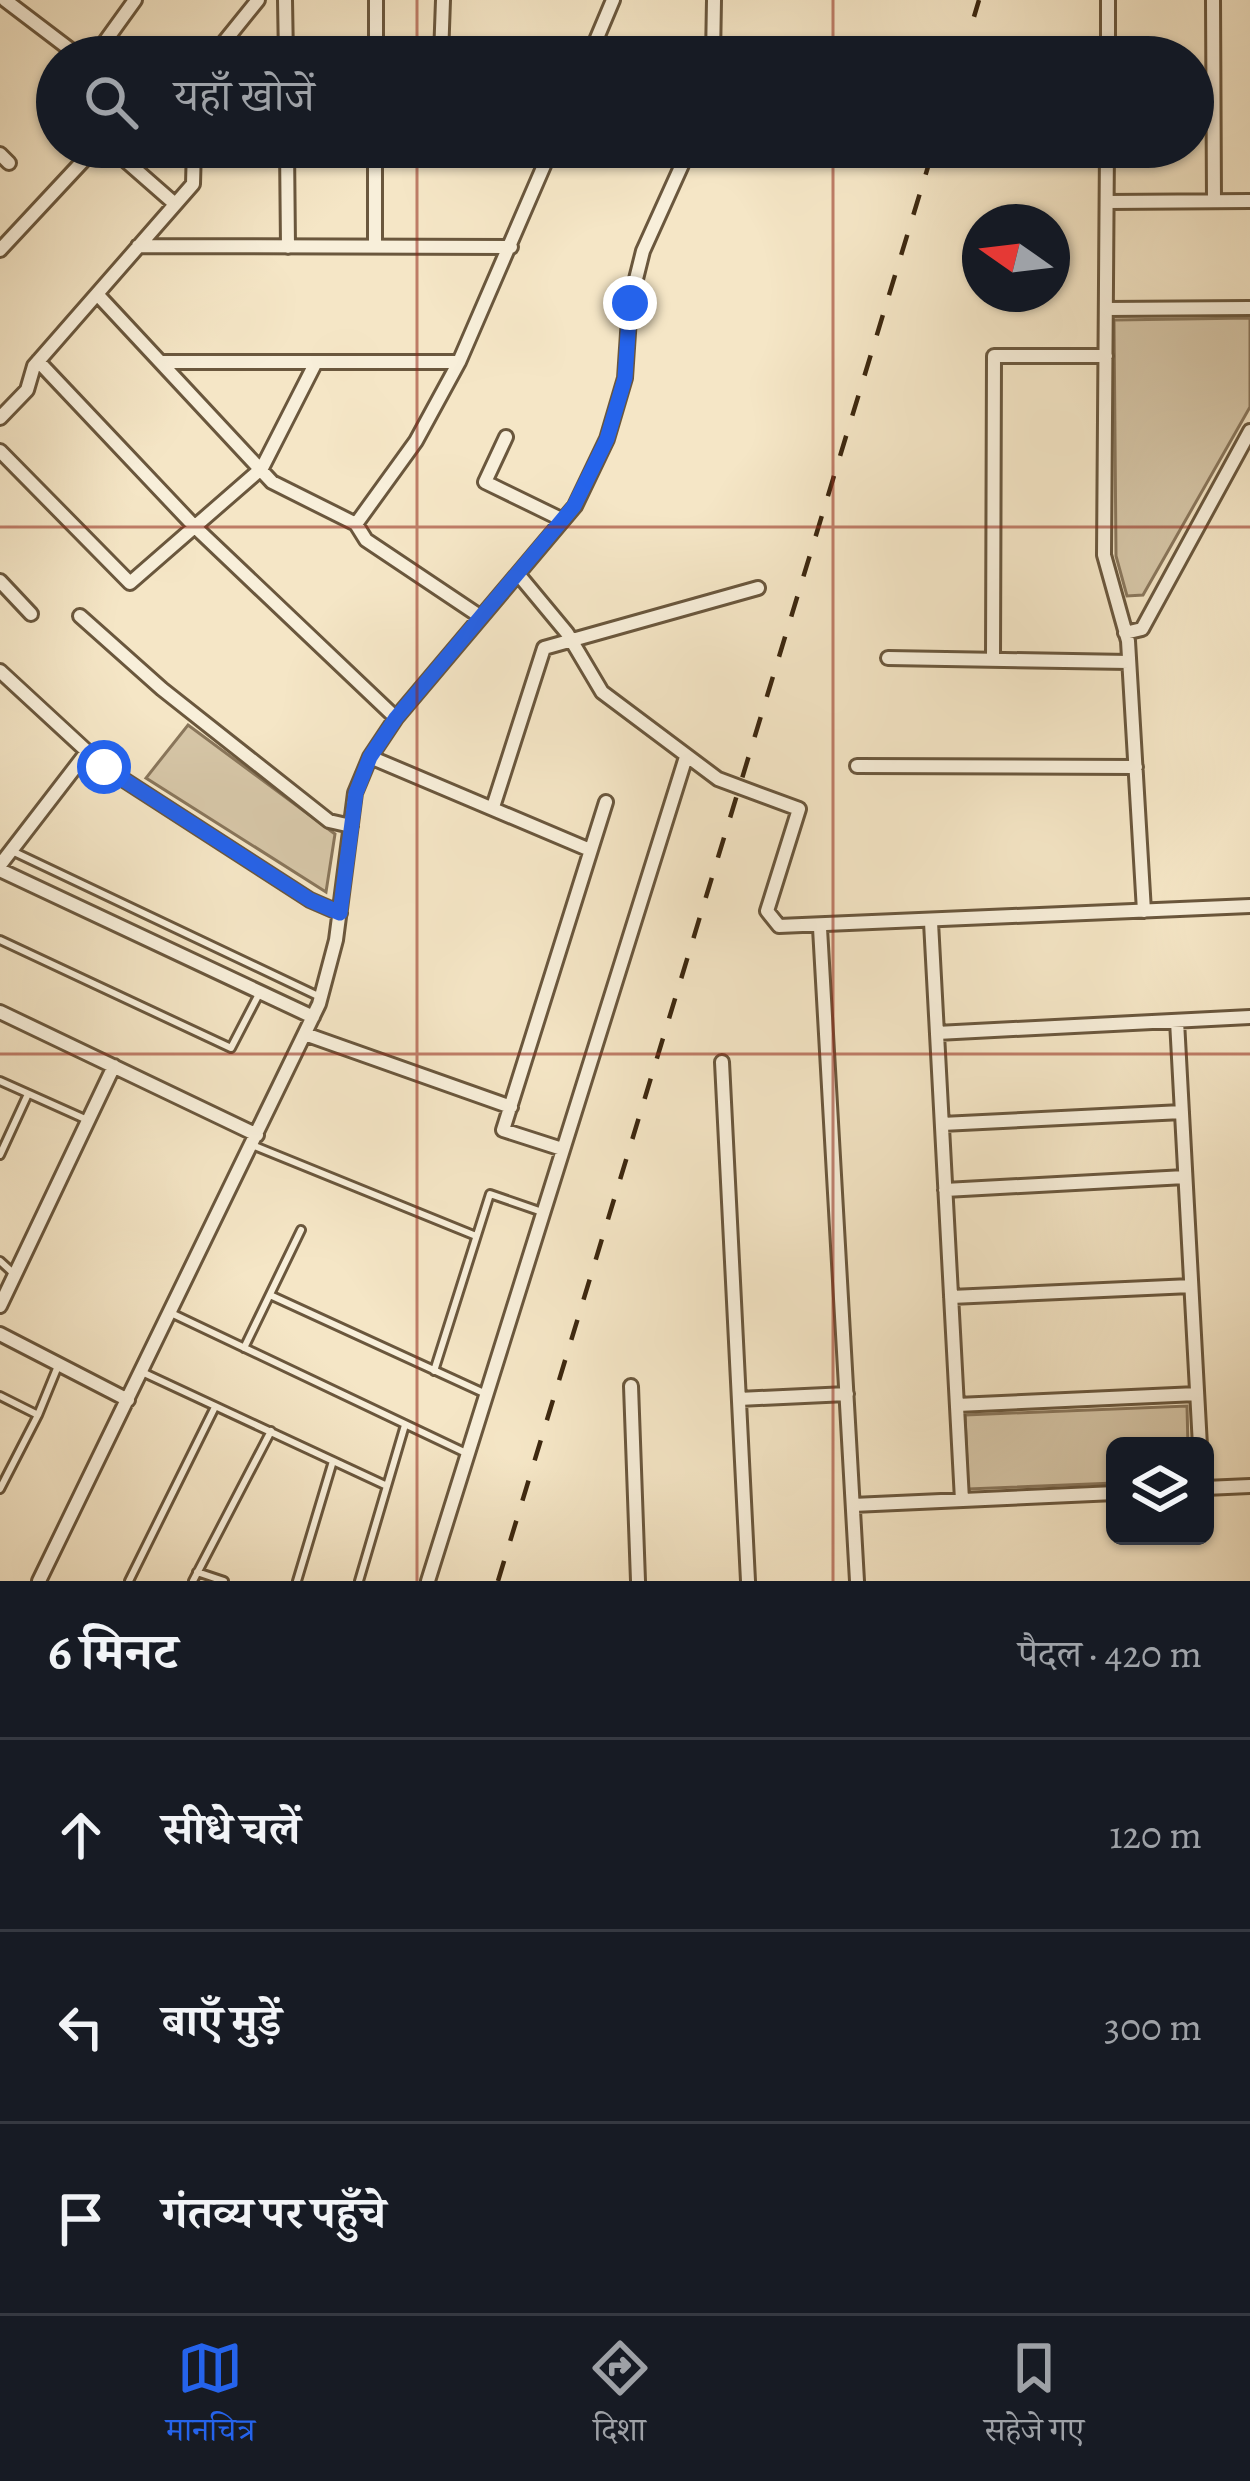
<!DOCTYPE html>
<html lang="hi">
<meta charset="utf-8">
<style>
:root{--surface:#171b24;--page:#20242c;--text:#f1f3f6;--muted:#9ea1a6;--line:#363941;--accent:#2563eb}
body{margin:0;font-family:Alegreya,"Noto Serif Devanagari",serif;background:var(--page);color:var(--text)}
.controls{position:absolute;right:36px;bottom:36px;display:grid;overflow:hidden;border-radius:18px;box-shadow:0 3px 9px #0004}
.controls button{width:108px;height:108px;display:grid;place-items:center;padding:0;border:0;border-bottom:3px solid var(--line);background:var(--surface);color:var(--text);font:60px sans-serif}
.compass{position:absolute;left:962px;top:204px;width:108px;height:108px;border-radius:50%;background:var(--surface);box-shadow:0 3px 9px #0004;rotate:284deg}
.stop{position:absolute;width:36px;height:36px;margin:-27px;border:9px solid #2563eb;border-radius:50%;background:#fff}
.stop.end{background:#2563eb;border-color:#fff;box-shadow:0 3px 12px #0008}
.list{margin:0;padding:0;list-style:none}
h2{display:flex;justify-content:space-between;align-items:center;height:156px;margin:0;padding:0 48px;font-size:51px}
h2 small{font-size:39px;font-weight:400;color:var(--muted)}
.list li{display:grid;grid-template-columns:78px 1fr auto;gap:36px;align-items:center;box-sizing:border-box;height:192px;padding:0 48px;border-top:3px solid var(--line)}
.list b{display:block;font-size:45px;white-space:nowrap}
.list em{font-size:39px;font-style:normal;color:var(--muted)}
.icon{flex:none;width:66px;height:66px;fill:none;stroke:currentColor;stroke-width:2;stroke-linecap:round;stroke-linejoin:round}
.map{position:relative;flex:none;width:1250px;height:1581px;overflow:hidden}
.search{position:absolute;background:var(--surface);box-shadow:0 3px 9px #0004;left:36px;right:36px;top:36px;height:132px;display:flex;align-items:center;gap:30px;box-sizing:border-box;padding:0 42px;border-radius:66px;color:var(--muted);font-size:45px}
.sheet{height:732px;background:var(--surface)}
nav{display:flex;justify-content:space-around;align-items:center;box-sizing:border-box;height:168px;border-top:3px solid var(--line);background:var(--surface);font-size:33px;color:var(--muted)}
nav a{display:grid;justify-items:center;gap:6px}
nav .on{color:var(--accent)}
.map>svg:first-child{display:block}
.green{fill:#d6c6a7;stroke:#89765b;stroke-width:3}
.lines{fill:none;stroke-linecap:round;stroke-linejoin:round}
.lane-casing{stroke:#6a573d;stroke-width:12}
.street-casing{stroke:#6a573d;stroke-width:18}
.lane{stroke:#f8efda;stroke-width:6}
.street{stroke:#f8efda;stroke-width:12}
.rail{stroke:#3c270f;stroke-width:4.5;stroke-dasharray:21 21;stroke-linecap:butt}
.route{stroke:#2563eb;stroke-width:15}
.grid{fill:none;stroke:#8f2418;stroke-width:3;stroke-opacity:0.55}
</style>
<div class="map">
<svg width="1250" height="1581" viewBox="0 0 1250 1581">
<rect width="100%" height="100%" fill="#f5e6c6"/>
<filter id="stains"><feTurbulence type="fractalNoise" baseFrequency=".00167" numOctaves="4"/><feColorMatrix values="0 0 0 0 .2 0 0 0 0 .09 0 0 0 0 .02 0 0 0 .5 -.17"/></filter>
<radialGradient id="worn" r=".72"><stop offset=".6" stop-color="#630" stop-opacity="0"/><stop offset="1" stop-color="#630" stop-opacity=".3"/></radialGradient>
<path class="green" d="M1250,318V407L1143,595L1127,596L1116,556L1114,320Z
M188,725L335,834L326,892L146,778Z
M1187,1406L1188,1446H1115V1483L968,1489L965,1415Z"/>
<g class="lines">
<defs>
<path id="lane" d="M10,850L318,996
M0,940L231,1048L260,992
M0,1081L85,1119
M252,1145L476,1236
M0,1155L28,1094
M0,1261L12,1272
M270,1295L486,1394
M171,1313L466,1453
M244,1348L301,1230
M434,1371L490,1194L542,1212
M142,1372L387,1486
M0,1396L38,1415L0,1489
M38,1415L58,1366
M197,1572L224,1581
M129,1581L215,1407
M193,1581L271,1431
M297,1581L333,1461
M359,1581L405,1425"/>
<path id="street" d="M5,0L80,57
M285,0L286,57
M1213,0L1214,201
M94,57L135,0
M212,57L258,0
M376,57V0
M441,57L443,0
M589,57L613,0
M713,57L714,0
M1108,57V0
M110,147L175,204
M287,147L288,247
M1107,147L1104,555L1128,641L1144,911
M0,154L9,163
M1107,202L1250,201
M138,246L511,247
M375,247V147
M0,250L96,147
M97,294L272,482L356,524
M1106,309L1250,308
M38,361L195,527L396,718
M162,362H459
M0,418L27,390L34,366L193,184L194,147
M506,437L485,482L563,520
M0,451L130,583L262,468L316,362
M518,574L567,633L602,692L718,779L799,809L767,911L779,926L1250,906
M0,581L31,614
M80,616L162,689L329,821L351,826
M481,617L366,540L356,524L416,441L459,362L552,147
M1125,633L1142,629L1250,431
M888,658L1129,662
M993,659L994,356H1106
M0,671L104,767L310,900L340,913
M370,757L590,850
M857,766L1136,767
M493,807L544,648L758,588
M0,865L87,752
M0,870L313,1017
M931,922L962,1500
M820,928L857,1581
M0,1012L257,1135
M1177,1021L1200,1446
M937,1033L1250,1017
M305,1034L511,1107
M722,1062L748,1581
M942,1124L1182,1112
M562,1149L503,1130L606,802
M945,1190L1185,1177
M951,1297L1191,1286
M0,1306L114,1066
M0,1334L128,1400
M631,1386L638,1581
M739,1399L847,1394
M957,1405L1197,1394
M1205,1488L1250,1486
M853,1505L1115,1493
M39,1581L319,1004L336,940L355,793L370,757L396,718L575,506L607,439L625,378L630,303L643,251L690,147
M428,1581L686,757"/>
</defs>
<use href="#lane" class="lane-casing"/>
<use href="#street" class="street-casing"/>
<use href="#lane" class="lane"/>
<use href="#street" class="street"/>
<path class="rail" d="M962,57L979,0
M498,1581L934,147"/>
</g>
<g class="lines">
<path class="route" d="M104,767L310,900L340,913L356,793L370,757L396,718L574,506L607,439L625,378L630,303"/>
</g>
<path class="grid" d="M417,0V57M833,0V57M417,147V1581M833,147V1581M0,527H1250M0,1054H1250"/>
<rect width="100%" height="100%" filter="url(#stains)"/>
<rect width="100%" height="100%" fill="url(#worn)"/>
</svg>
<div class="controls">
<button><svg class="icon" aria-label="layers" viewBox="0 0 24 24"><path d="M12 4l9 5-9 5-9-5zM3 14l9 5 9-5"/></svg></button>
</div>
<svg class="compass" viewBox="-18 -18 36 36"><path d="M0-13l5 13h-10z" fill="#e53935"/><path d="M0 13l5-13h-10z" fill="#9ea1a6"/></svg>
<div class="stop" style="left:104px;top:767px"></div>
<div class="stop end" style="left:630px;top:303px"></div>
<div class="search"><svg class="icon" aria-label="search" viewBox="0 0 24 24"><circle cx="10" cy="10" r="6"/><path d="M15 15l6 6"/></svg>यहाँ खोजें</div>
</div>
<section class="sheet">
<h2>6 मिनट<small>पैदल · 420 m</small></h2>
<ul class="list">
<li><svg class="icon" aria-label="ahead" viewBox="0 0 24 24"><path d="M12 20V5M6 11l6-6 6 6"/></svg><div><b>सीधे चलें</b></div><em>120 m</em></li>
<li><svg class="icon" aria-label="left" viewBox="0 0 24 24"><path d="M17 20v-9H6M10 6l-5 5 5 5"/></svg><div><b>बाएँ मुड़ें</b></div><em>300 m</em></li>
<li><svg class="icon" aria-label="arrive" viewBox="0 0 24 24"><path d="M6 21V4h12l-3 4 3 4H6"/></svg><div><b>गंतव्य पर पहुँचे</b></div></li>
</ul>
</section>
<nav>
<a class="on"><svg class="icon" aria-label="map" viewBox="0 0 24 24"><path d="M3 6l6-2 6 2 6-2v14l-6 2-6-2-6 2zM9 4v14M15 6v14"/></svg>मानचित्र</a>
<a><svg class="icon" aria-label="directions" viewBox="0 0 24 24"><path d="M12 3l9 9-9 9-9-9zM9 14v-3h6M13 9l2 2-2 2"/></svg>दिशा</a>
<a><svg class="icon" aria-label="saved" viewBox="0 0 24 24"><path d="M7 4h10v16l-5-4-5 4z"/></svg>सहेजे गए</a>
</nav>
